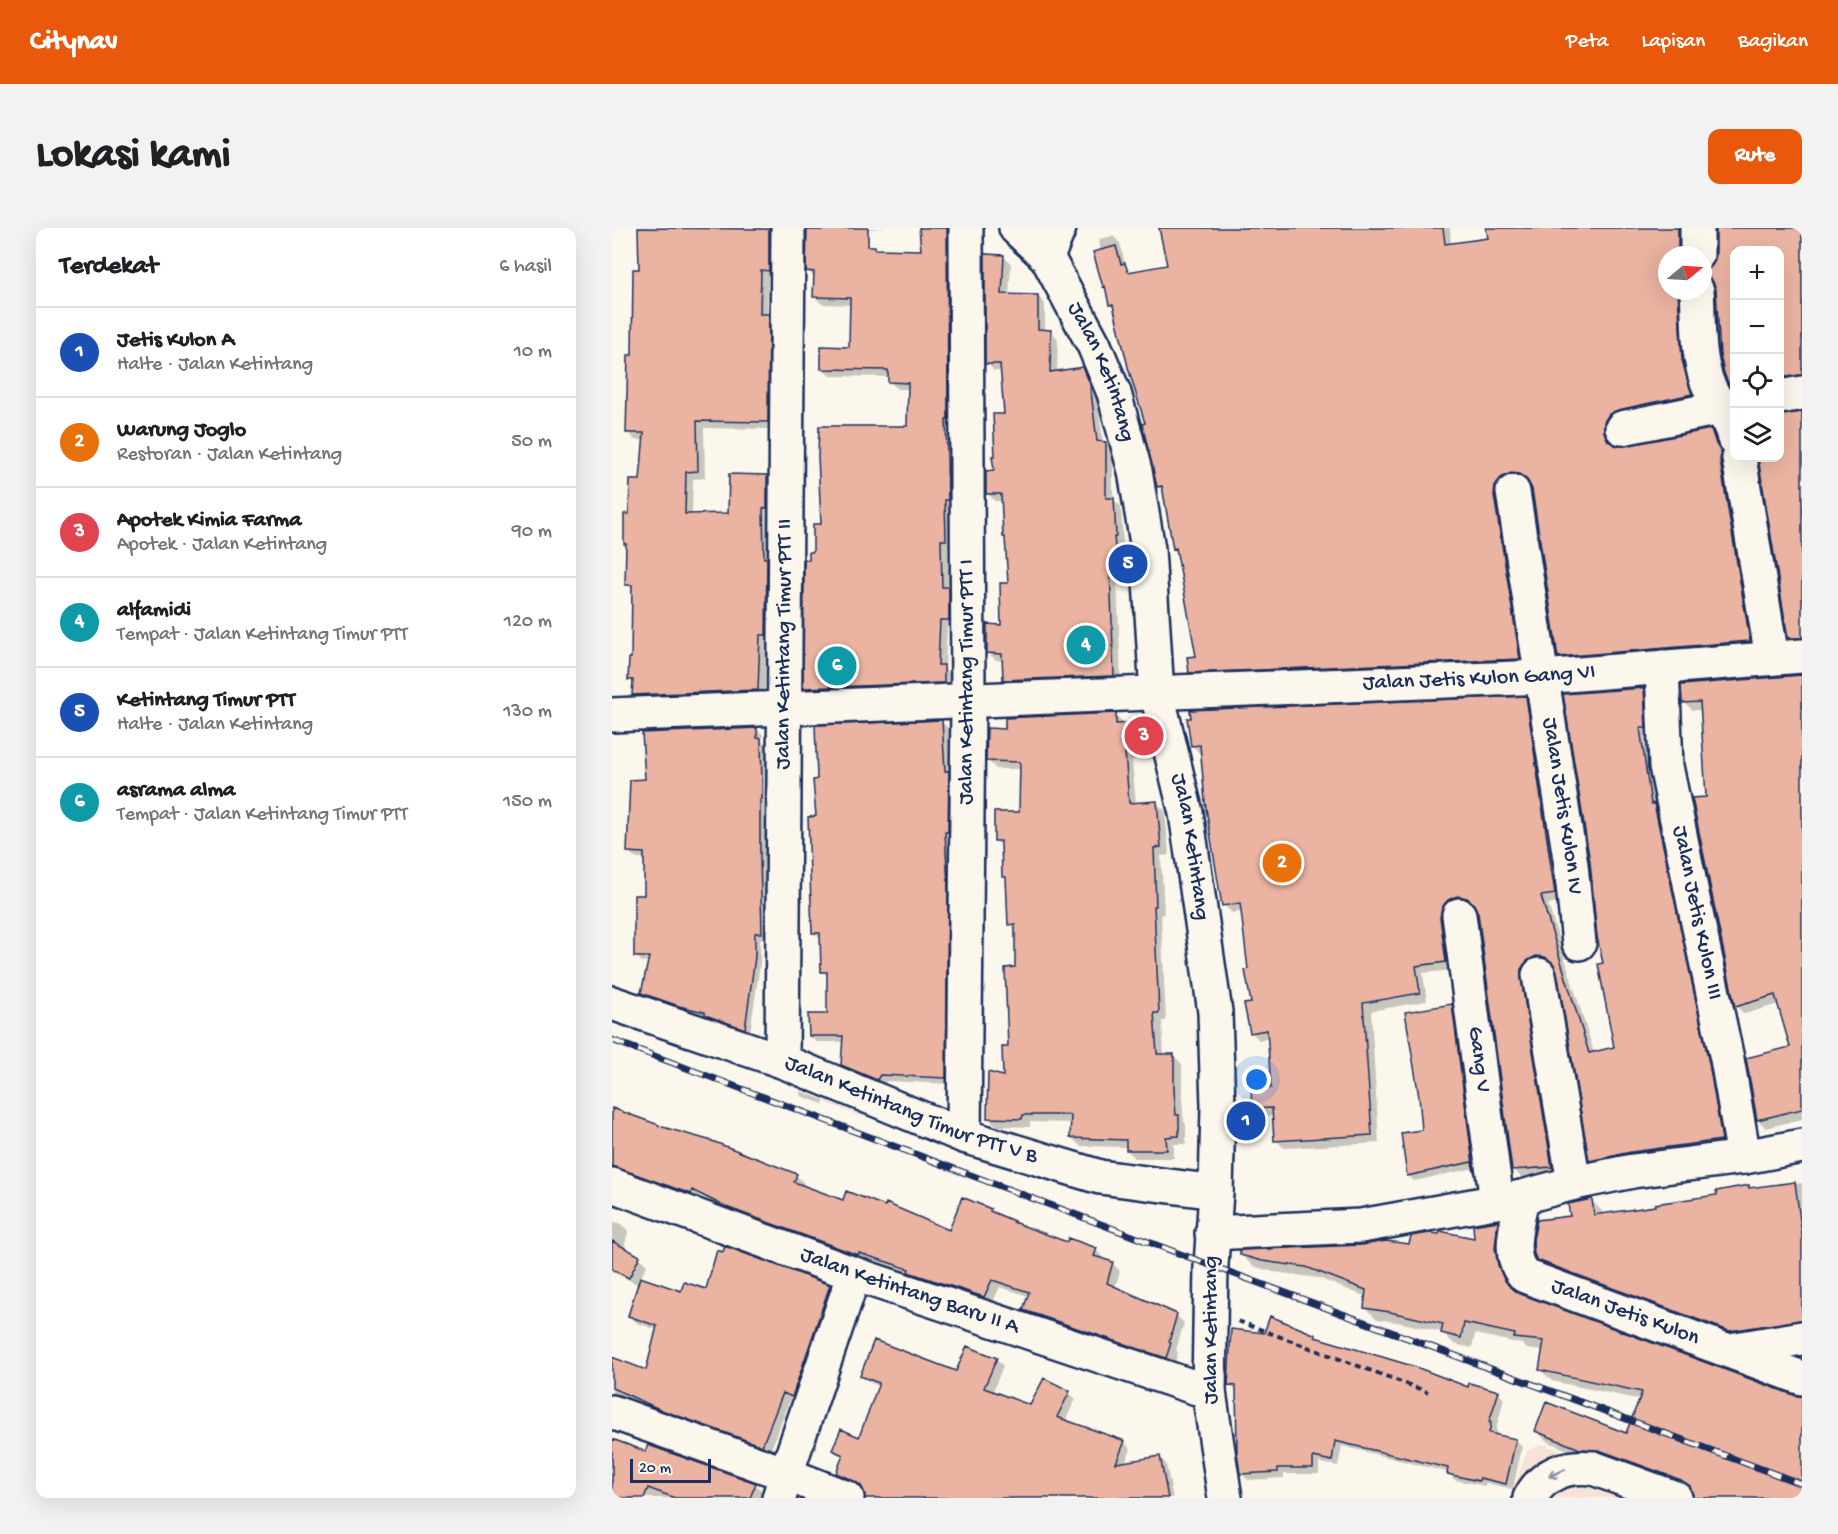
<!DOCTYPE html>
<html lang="id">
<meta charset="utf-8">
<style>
:root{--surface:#fff;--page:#f2f2f2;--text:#202124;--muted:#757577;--line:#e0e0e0;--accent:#ea580c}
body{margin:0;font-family:"Gochi Hand",sans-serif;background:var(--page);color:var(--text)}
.controls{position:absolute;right:18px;top:18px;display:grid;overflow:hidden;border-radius:12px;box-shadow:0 6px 24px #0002}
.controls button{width:54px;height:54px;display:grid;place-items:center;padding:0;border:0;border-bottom:2px solid var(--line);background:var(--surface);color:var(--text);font:30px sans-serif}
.compass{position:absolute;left:1046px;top:18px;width:54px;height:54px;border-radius:50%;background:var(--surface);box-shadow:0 6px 24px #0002;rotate:72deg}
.scale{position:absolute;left:18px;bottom:15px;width:81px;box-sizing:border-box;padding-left:6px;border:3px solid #1b2f5e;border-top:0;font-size:16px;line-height:21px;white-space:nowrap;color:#1b2f5e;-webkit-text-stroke:4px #fbf7ec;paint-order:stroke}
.you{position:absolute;left:645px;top:852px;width:21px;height:21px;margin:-15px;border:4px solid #fff;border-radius:50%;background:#1a73e8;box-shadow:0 0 0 9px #1a73e833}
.badge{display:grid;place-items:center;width:39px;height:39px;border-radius:50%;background:var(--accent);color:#fff;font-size:20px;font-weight:700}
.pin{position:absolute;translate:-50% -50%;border:3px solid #fff;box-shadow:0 2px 6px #0006}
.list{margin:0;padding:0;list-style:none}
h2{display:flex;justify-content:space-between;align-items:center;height:78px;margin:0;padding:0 24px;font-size:26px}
h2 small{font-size:20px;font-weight:400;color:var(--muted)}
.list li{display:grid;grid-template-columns:39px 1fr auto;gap:18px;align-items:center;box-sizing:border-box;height:90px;padding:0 24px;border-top:2px solid var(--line)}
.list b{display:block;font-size:22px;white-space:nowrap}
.list p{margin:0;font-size:20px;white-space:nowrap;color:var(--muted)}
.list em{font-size:20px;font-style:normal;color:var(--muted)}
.icon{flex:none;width:33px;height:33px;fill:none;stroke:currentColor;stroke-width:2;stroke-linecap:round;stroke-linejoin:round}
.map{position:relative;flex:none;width:1190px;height:1270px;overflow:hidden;border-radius:12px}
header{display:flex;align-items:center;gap:36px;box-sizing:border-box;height:84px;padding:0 30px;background:var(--accent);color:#fff}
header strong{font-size:28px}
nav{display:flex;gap:33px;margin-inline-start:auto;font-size:21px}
.intro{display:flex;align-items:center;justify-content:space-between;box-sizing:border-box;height:144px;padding:0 36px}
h1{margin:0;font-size:42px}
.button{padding:15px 27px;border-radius:12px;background:var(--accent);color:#fff;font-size:21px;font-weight:700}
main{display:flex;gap:36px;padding:0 36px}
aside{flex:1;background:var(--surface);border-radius:12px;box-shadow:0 6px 24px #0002}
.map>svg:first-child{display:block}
.built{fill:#f6e3d6}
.shadow{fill:#0003}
.building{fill:#ebb4a2;stroke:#1b2f5e;stroke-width:1.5}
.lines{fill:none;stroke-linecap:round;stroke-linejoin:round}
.minor-casing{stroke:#1b2f5e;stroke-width:38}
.path{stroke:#1b2f5e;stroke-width:4;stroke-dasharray:6 4.5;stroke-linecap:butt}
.minor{stroke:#fbf7ec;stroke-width:33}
.rail-casing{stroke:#1b2f5e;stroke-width:7}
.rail{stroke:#fbf7ec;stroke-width:4.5;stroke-dasharray:14;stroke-linecap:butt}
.oneway{stroke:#8b93a5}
.labels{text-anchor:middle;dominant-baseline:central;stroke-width:4.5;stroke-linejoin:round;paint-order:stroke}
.street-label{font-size:22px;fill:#1b2f5e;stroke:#fbf7ec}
</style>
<header>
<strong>Citynav</strong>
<nav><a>Peta</a><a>Lapisan</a><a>Bagikan</a></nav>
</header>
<div class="intro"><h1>Lokasi kami</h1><a class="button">Rute</a></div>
<main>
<aside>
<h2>Terdekat<small>6 hasil</small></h2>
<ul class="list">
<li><span class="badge" style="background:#1a4fb4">1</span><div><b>Jetis Kulon A</b><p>Halte · Jalan Ketintang</p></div><em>10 m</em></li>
<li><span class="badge" style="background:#e8710a">2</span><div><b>Warung Joglo</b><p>Restoran · Jalan Ketintang</p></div><em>50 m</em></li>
<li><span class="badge" style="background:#e0444e">3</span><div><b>Apotek Kimia Farma</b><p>Apotek · Jalan Ketintang</p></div><em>90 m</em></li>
<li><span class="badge" style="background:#0f9aa8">4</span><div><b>alfamidi</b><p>Tempat · Jalan Ketintang Timur PTT</p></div><em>120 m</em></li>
<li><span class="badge" style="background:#1a4fb4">5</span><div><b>Ketintang Timur PTT</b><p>Halte · Jalan Ketintang</p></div><em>130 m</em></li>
<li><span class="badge" style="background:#0f9aa8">6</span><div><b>asrama alma</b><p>Tempat · Jalan Ketintang Timur PTT</p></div><em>150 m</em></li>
</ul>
</aside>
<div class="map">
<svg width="1190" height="1270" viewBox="0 0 1190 1270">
<rect width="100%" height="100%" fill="#fbf7ec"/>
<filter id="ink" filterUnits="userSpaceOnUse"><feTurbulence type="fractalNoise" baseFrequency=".0167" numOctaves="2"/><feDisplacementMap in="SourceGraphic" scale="12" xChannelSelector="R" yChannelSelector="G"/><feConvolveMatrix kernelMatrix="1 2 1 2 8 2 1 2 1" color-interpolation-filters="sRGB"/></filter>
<g filter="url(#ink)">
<path class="built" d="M931,1216L1080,1270H898L915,1223Z"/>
<path class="shadow" d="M27,0H156L155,7H158L159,0H165L164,49H156L155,87L164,95L163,201L92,200L93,250L81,251L80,287L118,286L155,249L162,256L161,414H154L153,469L29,474L22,467V456L18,451L21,432L22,363L15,356L19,288L29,254L33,212H23L16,204L29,43Z
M209,0H275L242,2V19L335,25L342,32L341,319H336L337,361L344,368V398L335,399L333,441L338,446L339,462L200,467L193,460L199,333L203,326L210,297L296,199L297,161H285L277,153L278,149L218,148L210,140L238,120L239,77L210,76L203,69V50L196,43Z
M549,0H838L839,17L878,11L876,0H1076L1073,27H1055V63H1076L1087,174L1000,202L999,212L1002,218L1013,220L1098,203L1106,210L1112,225L1145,421L955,436L947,428L921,261L916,254L907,253L915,438L586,452L579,444L586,430L566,323L563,320L553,265L546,258L535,196L557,38Z
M1120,0H1190V155L1168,161V22H1122V161L1119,158L1105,61L1102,54L1098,53L1091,46L1096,44L1103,37Z
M501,8L508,15L524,81L505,83L498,76L495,61L493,58L487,11Z
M391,28L399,36L397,67L426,68L433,76V103H439L446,111L445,145L470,141L478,149L485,164L491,215H494L501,223V271L509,279L511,316H509L512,348H505L509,455L400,459L392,452V433L384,432L376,425L390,398L397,357L391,273H383L375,265L384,244L385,229L394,187L390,143H382L375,135Z
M1190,186V417L1185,418L1177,410L1147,230H1168Z
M1190,448V891L1154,900L1146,892L1180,820L1167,776L1132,786L1124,778L1096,571L1090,482H1080L1072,474Z
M1031,461L1040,469L1041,508H1035L1046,580L1117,920L987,940L979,932L947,743L942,737L933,736L947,946L909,949L901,941L867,684L864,677L854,676L842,742L811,745L815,773L759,783L767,915L672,920L664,912L662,888H650L641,880L660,861L657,810L647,812L639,804L640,776L631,683L620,685L612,677L590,525L588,526L580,517L913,470L921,478L950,673L936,676L982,825L1004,820L992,736Z
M503,487L511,495V497L532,495L540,504L546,530L520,532L524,576L545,575L553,583L557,627L549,628L552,686H549L554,793H550L552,828H562L570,836V871L572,894L574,896V916H562V930H523L515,922V919L468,918L460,910V895L418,894V899L385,898L376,890L392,850L397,821L405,741L404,702L398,696L396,653L391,648L390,619L383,612L409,585V541H384L376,533L395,502Z
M330,494L337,501L339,547L343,551L340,856L274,853L272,858L237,843L230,836L232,814H205L198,808L216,787V749L211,743L208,711L201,704L205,590Z
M145,501L151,507L150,513L154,517L156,577H153V638L155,710L148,711V736L138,805L100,792L96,788L74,783L37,771L31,765L38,734H30L24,728L33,668V630H23L17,624L34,552Z
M839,778L845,784L867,947L863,940L802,953L796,947L811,904Z
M189,863L251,888L252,889L212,873L211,876L191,869L188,865Z
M0,881L184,947L192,955L191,959L232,974L338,1004L378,982L382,986L404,997L455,1016L484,1022L492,1030L491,1032L500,1035L508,1043L503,1060L564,1087L572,1095L564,1122L566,1124L562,1137L421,1090L413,1082L417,1068L388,1059L380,1076L305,1052L301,1047L254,1031L253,1034L123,986L88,968L87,973L0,942Z
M1190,955V1104L1129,1114L938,1043L926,1032L960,989L979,972L991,984V987L1107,968L1136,959L1139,961Z
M0,994L8,995L16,1003L12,1021L27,1029L35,1037L28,1051L70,1065L95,1063L114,1020L218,1059L225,1066L188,1175L178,1172L158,1224L62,1190L17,1171L16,1173L8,1169L6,1173L0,1176V1130L35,1144L46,1102L25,1095L17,1088L27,1057L0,1044Z
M886,994L897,1005V1050L903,1064L1190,1270H1083L1081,1263L1000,1233L981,1232L936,1214L924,1203L1015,1207L1029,1172L940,1153L929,1142L932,1123L915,1121L910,1116L863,1106L860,1120L842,1116L830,1104L790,1095L765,1091L753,1080L755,1069L706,1050L662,1044L641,1038L629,1027L864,1012Z
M653,1106L703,1108L707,1112L856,1161L886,1165L892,1171L884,1201L885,1203L884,1208L904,1212L910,1219L901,1261L874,1255L873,1258L843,1252L835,1244L730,1218L726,1238L707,1235V1246H672V1250L636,1252L630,1246L624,1163L617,1156Z
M384,1131L391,1138L380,1165L419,1179L457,1165L464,1171L453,1193L512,1214L519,1221L513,1235L548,1229L554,1236L561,1270H255L250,1259L232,1252L226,1245L232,1230L222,1222L248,1211L267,1158L257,1154L250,1147L345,1145Z
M0,1213L143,1256L151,1264L149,1270H0Z"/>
<path class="building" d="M26,0L157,1V43L149,42L148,86H157L156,194L85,193L86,243L74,244L73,286L116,285L117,246L155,247V280H151L152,330H155L154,407H148L146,462L20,467L21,452H16L17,430H19L20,357H13L14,316H12V286H17L18,252H28L32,205H14L16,127H20L21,41H27Z
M210,0H256V18H263V21L309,22L307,0H335L336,191H334L336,272H333L334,312H329L330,359H337V392H328L326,437H332V455L191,460L192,331L197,332V324H201V296H209L206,228L207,198H295L296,155L276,154V142L209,141V118L237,119L238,70L201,69L202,44L194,43L195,2H210Z
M547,0H831L833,16L876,10L874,0H1066V27H1055V63H1066L1070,132L1080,166L1006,182L997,186L992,194V203L996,213L1005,218H1013L1099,201L1104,216L1109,224L1108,233L1138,413L946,429L920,261L915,252L907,246L899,245L889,250L883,258L882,267L908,431L577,445L575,429L584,428L564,320L561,321L550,258L545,259L530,196L533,195L517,143L501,77H497L493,58L491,59L481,24L504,18L509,36L513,35L516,44L555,37Z
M1104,0H1190V147L1167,150V22H1122V159H1118L1112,145L1108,127L1104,61L1100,52L1091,46L1101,36L1104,27Z
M373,26L392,27L390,66L426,67V101L439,102L438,144L471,139L478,156L485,213L494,214V270H502L504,309H502L505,341H498L502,448L391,452L390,426L375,425V396L389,397L388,355H396L393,309H391L389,266H374V243L382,242L380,228H383L381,186H392L388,136H373Z
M1190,184V410H1176L1146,230H1167V187Z
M1190,447V881L1145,892L1134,830L1178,819L1163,767L1123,779L1080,570L1094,569L1088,474L1070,475L1069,457Z
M1032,460L1034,500H1028L1039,576L1042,575L1097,835L1110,912L1019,924L977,933L945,744L941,735L933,729L924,728L915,733L909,741V750L940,939L900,942L866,685L861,675L855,670L845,668L836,672L830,680L828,689L834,734L804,738L808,765L751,775L760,907L662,913L660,880L640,881L639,861L659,860L655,802L638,805L632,776L639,775L633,742L636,741L628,675L610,678L593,574L588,517L579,518L575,490H579L578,482L914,468L943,666L929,668L977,825L1002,819L986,736L991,735L985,709L978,634L951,466Z
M504,485V496L532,494L539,522L513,524L517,575L545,573L549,619L542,620L544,678H542L547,785H542L545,826H562V862L564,887H567V908L554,909L555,922H514V912L458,910L459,887H411L410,891L375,890L376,844L391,848L390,819H396L393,740L403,739V696L396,697L394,649H390L389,613H382V584H407L408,534L374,533L375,500L393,501V490Z
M330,492L333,543H337L336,604H333L336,659L334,850L268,847L265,852L229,837L231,808H197L196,786H215V744H209L208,705H200L196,589L204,588L201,552L205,551L203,497Z
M145,500V510H149L150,557V571L148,572V631L150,705H143V729L133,801L93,787V784L67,778L29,765L37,729H22V667H32V625L15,624L18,552L33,551L30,505Z
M840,776L862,944L860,934L795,948L789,905L810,902L807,869L793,784Z
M0,880L47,897V898L100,913L185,946L182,954L231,972L234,963L273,978L274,975L337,1002L350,969L379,981L378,983L402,993L401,994L455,1014L456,1010L485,1020L482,1028L501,1034L495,1055L565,1086L557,1114L559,1115L554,1130L411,1082L417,1064L380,1052L372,1069L296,1044L297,1041L247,1025L246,1027L114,979L80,962L79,966L0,938Z
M1183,954L1190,1008V1092L1117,1103L925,1032L922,1026L921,1012L925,992L958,988L956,976L980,971L982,987L1043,978V976L1105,967L1104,963L1137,957V960Z
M886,993L883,1020L886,1037L892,1051L898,1059L906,1065L1184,1168H1190V1270H1081L1078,1258L1069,1252L987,1222L968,1221L923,1203L934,1174L1014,1205L1030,1164L927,1142L932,1113L902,1110L903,1106L852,1095L849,1110L829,1105L831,1096L778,1084L752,1080L754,1062L694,1039L650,1033L628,1027V1022L750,1017L774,1013L797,1016L799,1008L818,1005L827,1006L828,1003L862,1010L861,997Z
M0,1013L28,1028L17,1050L0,1041Z
M113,1018L218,1057L180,1169L171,1165L150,1218L52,1183L0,1160V1129L34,1142L45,1098L16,1088L28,1049L69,1063L72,1054L94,1061L105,1022L111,1024Z
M658,1088L704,1107L703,1109L804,1139L856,1159L857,1155L887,1163L877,1194L879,1195L877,1205L904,1211L894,1256L868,1250L867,1253L835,1246L836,1240L723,1213L720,1233L701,1229V1240H666V1244L628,1246L625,1224L624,1158L616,1157L619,1101L652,1105Z
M262,1112L344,1143L355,1118L385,1130L372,1160L418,1177L432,1150L458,1163L445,1189L513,1213L504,1235L548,1228L556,1270H253L249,1258L242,1253L224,1245L231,1227L220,1222L229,1201L247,1209L267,1155L248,1148Z
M0,1211L33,1223L36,1217L144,1255L138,1270H63L36,1260L32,1270H0Z"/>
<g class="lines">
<defs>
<g id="minor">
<path id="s1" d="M404,0L435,29L482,117L502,165L523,243L536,321L545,466L574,585L603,784L606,878L604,964L599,1037L597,1164L613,1270"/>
<path d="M1085,0V27"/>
<path d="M435,29L447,0"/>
<path d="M1085,63C1087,92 1085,123 1094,151C1101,172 1117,187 1122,210"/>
<path d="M1168,169L1190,165"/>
<path d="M1010,200L1122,177"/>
<path d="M1127,230L1160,430"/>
<path id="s2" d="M901,264L959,637L967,715"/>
<path id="s3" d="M1050,439L1054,538L1085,690L1115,831L1132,929"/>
<path id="s4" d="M0,487L930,449L1190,428"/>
<path id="s5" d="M847,687L885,974"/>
<path d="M927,747L962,955"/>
<path id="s6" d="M0,775L170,833L352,908L488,949L604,964"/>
<path id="s7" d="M170,833L176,0"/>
<path id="s8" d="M352,908L356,474L354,0"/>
<path id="s9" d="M0,957L242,1046L597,1164"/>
<path id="s10" d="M910,969C906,994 893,1028 913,1048L1190,1150"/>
<path d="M600,1005L749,998L910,969L962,955L1021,943L1132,929L1190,918"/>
<path d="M1118,1122L1190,1110"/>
<path d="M0,1184L174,1246L167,1270"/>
<path d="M235,1270L174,1246L242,1046"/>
<path d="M918,1270C931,1245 955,1237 981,1240L1063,1270"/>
</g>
</defs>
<use href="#minor" class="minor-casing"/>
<path class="path" d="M626,1093L816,1164"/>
<use href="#minor" class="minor"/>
<defs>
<path id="rail" d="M0,812L563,1024L1190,1256"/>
</defs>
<use href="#rail" class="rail-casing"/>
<use href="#rail" class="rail"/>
</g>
<defs><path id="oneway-shaft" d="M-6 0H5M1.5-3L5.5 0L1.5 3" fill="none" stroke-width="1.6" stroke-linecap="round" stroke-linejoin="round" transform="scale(1.5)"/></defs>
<use class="oneway" href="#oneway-shaft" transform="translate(945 1245) rotate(156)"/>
</g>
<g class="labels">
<g class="street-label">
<text stroke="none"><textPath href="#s1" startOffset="170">Jalan Ketintang</textPath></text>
<text stroke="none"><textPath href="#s7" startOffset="417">Jalan Ketintang Timur PTT II</textPath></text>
<text stroke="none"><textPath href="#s4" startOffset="868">Jalan Jetis Kulon Gang VI</textPath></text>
<text stroke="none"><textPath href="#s8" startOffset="454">Jalan Ketintang Timur PTT I</textPath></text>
<text stroke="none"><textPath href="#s2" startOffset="318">Jalan Jetis Kulon IV</textPath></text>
<text stroke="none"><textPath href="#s1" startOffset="656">Jalan Ketintang</textPath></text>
<text stroke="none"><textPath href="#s3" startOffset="249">Jalan Jetis Kulon III</textPath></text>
<text stroke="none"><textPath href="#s5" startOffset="146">Gang V</textPath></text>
<text stroke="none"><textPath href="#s6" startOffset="318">Jalan Ketintang Timur PTT V B</textPath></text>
<text stroke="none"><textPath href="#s9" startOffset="316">Jalan Ketintang Baru II A</textPath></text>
<text stroke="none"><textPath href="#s10" startOffset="189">Jalan Jetis Kulon</textPath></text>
<text transform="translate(600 1102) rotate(-90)">Jalan Ketintang</text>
</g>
</g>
</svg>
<div class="controls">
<button>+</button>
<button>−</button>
<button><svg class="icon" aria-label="locate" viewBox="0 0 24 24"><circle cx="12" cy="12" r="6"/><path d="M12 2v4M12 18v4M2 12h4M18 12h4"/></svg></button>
<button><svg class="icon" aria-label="layers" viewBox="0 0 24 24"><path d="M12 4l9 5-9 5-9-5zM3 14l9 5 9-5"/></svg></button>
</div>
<svg class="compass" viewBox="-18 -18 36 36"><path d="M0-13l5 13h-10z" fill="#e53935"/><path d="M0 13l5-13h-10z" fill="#757577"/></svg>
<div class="scale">20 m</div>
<div class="you"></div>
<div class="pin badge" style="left:634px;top:893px;background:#1a4fb4">1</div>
<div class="pin badge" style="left:670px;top:635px;background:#e8710a">2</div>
<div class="pin badge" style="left:532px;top:508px;background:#e0444e">3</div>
<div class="pin badge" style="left:474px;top:417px;background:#0f9aa8">4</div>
<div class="pin badge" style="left:516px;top:336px;background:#1a4fb4">5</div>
<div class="pin badge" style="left:225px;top:438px;background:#0f9aa8">6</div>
</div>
</main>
